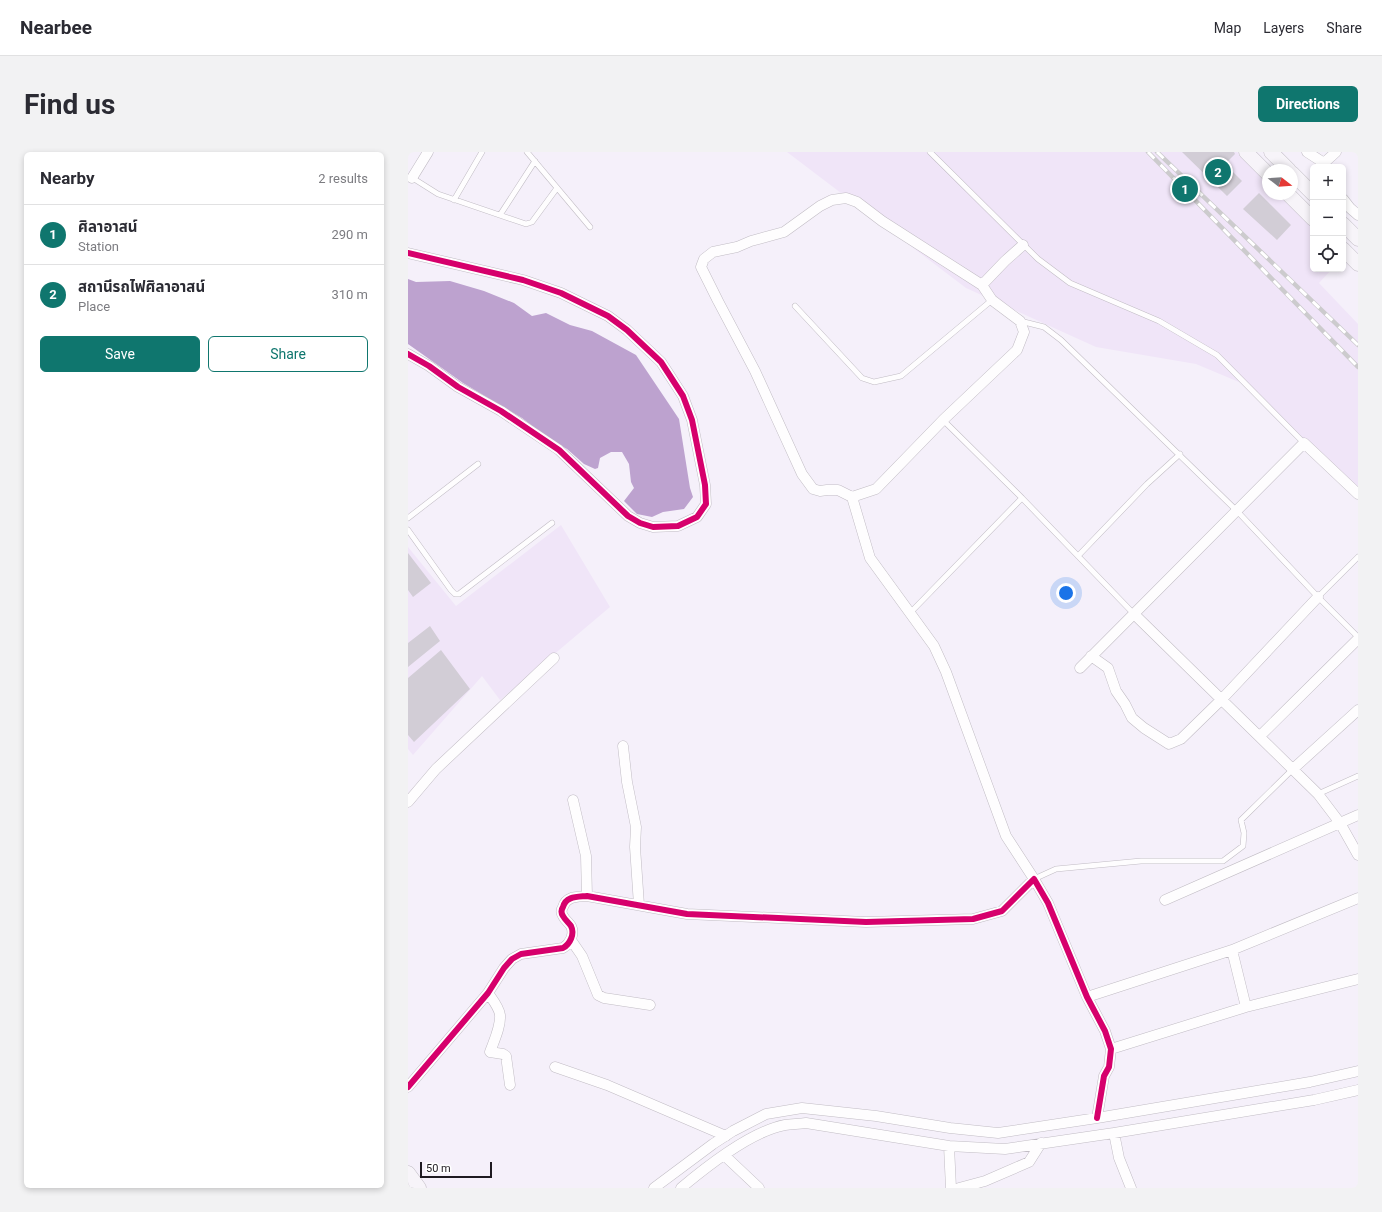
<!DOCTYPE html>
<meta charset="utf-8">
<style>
:root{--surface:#fff;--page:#f2f2f3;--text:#2b2b33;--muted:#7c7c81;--line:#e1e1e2;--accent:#0f766e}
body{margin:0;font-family:Roboto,"Noto Sans Thai",sans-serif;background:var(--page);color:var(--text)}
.controls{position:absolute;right:12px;top:12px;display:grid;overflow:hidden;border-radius:6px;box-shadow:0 2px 6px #0003}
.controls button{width:36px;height:36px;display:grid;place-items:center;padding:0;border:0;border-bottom:1px solid var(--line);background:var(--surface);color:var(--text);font:20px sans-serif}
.compass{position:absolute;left:854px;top:12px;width:36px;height:36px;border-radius:50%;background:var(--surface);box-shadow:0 2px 6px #0003;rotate:107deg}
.scale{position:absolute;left:12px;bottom:10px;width:72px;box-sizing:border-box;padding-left:4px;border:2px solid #1e1a21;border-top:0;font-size:11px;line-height:14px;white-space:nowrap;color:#1e1a21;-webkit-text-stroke:3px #fff;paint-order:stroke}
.you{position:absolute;left:658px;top:441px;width:14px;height:14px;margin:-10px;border:3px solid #fff;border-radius:50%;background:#1a73e8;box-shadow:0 0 0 6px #1a73e833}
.badge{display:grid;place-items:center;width:26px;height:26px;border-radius:50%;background:var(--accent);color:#fff;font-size:13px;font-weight:700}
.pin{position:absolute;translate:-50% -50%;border:2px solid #fff;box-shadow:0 1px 4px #0006}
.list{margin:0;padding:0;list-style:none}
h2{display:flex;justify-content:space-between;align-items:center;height:52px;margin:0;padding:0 16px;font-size:17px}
h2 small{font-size:13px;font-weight:400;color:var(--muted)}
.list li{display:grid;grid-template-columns:26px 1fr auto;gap:12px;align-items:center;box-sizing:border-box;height:60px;padding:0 16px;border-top:1px solid var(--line)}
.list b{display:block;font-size:15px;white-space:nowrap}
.list p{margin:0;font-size:13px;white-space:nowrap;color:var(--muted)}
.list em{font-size:13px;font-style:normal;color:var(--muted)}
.actions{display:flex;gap:8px;padding:12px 16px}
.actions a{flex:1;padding:9px 0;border:1px solid var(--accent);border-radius:6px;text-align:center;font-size:14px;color:var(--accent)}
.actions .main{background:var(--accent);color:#fff}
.icon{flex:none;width:22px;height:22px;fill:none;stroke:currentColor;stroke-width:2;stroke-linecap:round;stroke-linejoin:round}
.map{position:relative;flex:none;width:950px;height:1036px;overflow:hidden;border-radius:6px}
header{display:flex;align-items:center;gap:24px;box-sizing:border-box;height:56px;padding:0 20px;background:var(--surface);border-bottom:1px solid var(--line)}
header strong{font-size:19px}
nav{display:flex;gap:22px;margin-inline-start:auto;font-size:14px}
.intro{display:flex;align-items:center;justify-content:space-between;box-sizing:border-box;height:96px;padding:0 24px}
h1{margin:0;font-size:28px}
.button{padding:10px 18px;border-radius:6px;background:var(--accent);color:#fff;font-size:14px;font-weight:700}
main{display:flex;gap:24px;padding:0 24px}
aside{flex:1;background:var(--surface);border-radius:6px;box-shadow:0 2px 6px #0003}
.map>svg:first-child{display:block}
.built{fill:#f0e5f8}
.water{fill:#bda2cf}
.building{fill:#d2cdd6}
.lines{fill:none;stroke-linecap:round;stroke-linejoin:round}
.lane-casing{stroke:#c1bcc4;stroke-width:6}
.street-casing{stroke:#c1bcc4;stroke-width:11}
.secondary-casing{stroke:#c1bcc4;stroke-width:15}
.lane{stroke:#fefdfe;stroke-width:5}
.street{stroke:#fefdfe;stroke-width:10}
.secondary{stroke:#f7f4f9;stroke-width:14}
.rail-casing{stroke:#cccbcd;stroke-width:4.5}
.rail{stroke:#fff;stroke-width:3;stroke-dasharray:9;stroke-linecap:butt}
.cycleway-casing{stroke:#fff;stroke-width:8}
.cycleway{stroke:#d6006c;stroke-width:6}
</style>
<header>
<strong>Nearbee</strong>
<nav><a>Map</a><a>Layers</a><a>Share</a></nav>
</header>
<div class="intro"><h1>Find us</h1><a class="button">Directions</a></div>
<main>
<aside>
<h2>Nearby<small>2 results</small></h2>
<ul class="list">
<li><span class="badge">1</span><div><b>ศิลาอาสน์</b><p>Station</p></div><em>290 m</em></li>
<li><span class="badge">2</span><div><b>สถานีรถไฟศิลาอาสน์</b><p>Place</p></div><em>310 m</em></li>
</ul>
<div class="actions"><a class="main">Save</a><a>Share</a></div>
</aside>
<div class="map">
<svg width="950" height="1036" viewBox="0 0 950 1036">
<rect width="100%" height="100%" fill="#f5f0fa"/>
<path class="built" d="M379,0H829L860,30V42H872L905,75V117H924L911,131L950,172V337L838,233L788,212L688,195L558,136Z
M153,373L202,455L92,548L74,524L5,603L0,597V395L48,454Z"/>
<path class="water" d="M0,127L8,130L42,129L76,139L106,151L124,164L138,161L162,173L184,179L228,203L271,267L282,336L285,345L276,357L255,360L244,365L229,362L216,349L226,336L223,330L221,312L214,300H203L192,306L190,316L187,317L176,312L159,297L141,287L114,266L55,231L0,192Z"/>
<path class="building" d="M774,0H826L827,2L817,12L834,29L819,44Z
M851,41L883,73L869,88L835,57Z
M0,401L23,431L5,445L0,438Z
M22,474L32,489L0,515V491Z
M33,498L62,537L6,590L0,583V526Z"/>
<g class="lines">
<defs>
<path id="lane" d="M119,0L182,75
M522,0L630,107L662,131L751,169L809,203L896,291
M3,25L30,42L118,72L124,70L149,36
M46,48L74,0
M92,63L127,9
M387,154L454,226L466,230L493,224L584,148
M612,169L636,175L653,188L829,359L910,445L950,485
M535,268L614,346L726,462
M0,366L70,312
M0,378L43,438L47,442H51L144,371
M670,404L739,332L772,302
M910,445L950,405
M503,460L614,346
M910,642L950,624
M626,727L648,717L733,709H815L835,694L836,681L833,668L885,617"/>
<path id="street" d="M899,0L916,11
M917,15L916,11L928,0
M4,26L20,0
M935,47L942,56L950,63
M615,93L597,109L574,133L584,148L612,169L616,180L609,198L535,268L468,337L444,345L462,406L526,494L538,520L598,684L626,727
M0,101L115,128L153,141L200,164L219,178L253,210L275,244L284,268L297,333L298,352L289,365L270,374L245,375L232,371L220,364L151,298L93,259L50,235L21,214L0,202
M444,345L430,338H419L412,339L405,337L394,322L347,219L310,149L293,115L296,107L305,100L329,95L343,89L376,80L412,54L424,48L438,46L449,50L474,69L574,133
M726,462L910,642L932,671L950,703
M683,504L700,516L708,539L717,552L724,566L736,576L761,592L773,587L814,547L910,445
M672,516L896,291L950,342
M852,584L950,487
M215,594L219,630L228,675L227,695L231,753
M885,617L950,558
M165,648L178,704L179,744
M0,650L28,617L146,506
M757,748L950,663
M163,788L174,804L190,843L196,846L242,853
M824,798L838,855
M80,841C84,847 91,855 92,863C93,874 86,889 82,900L95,902L98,904L102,933
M679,845L824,798L950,746
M703,897L838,855L950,827
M147,915L199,933L318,984
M0,935L80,841L96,816L104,807L113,802L155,796C162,792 167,782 163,774C161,771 157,768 155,764C153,761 153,758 155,755C158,744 169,745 179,744L279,762L458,770L565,767L594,759L626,727L640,751L679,845L697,879L703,897L701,915L696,924L689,966
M706,981L711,1006L723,1036
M541,994L543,1036
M316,1003L351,1036
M246,1036L305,992L325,979L358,962L394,956L468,964L542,976L590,981L689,966L902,930L950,919
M273,1036C298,1015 344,979 377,973C384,972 391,972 398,971L541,994L597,997L706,981L906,948L950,938
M551,1036L577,1029L621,1010L633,991"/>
<path id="secondary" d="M838,0L860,22
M863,0L881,18
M884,21L905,42
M880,42L905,67
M935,72L950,87
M935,97L950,112
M0,1021L11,1036"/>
</defs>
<use href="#lane" class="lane-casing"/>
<use href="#street" class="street-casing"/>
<use href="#secondary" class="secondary-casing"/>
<use href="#lane" class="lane"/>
<use href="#street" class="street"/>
<use href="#secondary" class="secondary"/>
<defs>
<path id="rail" d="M740,0L950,215
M749,0L950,193"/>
</defs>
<use href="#rail" class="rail-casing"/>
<use href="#rail" class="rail"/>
<defs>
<path id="cycleway" d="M0,101L115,128L153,141L200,164L219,178L253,210L275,244L284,268L297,333L298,352L289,365L270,374L245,375L232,371L220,364L151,298L93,259L50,235L21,214L0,202
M0,935L80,841L96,816L104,807L113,802L155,796C162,792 167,782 163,774C161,771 157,768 155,764C153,761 153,758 155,755C158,744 169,745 179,744L279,762L458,770L565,767L594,759L626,727L640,751L679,845L697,879L703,897L701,915L696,924L689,966"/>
</defs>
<use href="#cycleway" class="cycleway-casing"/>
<use href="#cycleway" class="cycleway"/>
</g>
</svg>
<div class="controls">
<button>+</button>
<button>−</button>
<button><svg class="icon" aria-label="locate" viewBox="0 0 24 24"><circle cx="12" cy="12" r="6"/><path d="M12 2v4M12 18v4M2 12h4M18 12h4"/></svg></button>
</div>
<svg class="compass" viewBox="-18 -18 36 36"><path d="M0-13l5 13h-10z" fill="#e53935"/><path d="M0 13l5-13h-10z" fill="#7c7c81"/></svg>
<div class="scale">50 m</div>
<div class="you"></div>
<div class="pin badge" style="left:777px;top:37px">1</div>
<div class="pin badge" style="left:810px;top:20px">2</div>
</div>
</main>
